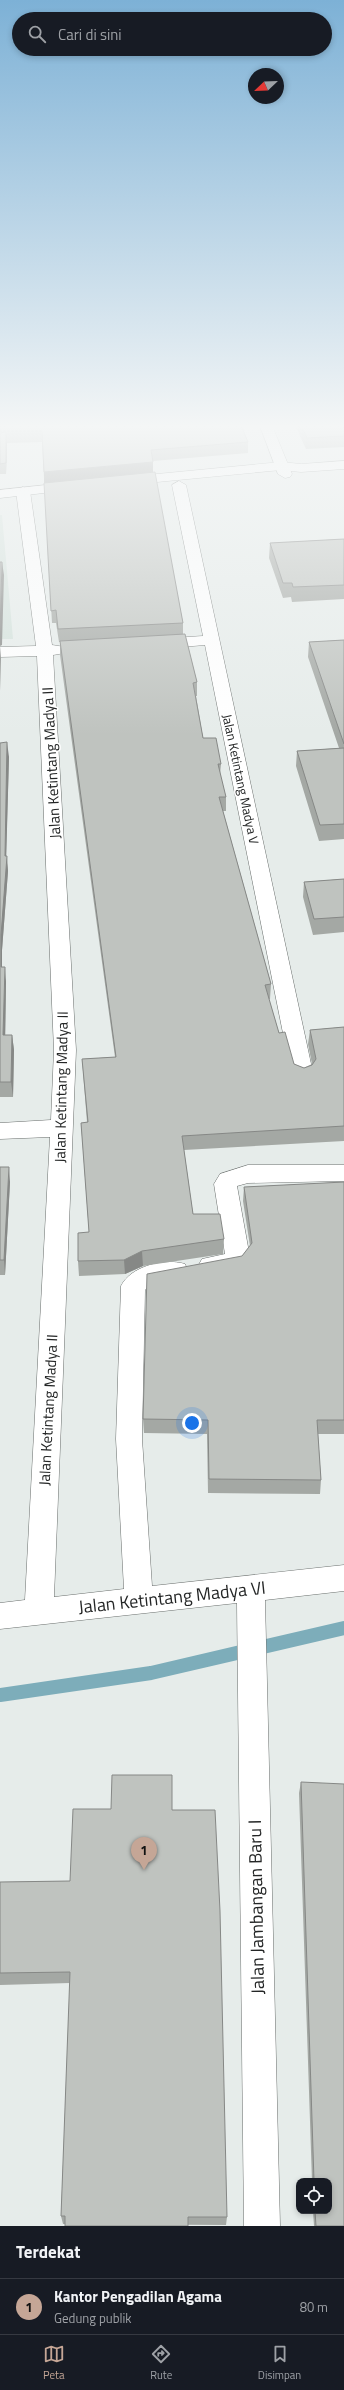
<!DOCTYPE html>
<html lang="id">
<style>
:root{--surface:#171b24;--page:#242831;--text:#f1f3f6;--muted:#9ea1a6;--line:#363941;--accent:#c5a696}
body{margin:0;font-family:"Titillium Web",sans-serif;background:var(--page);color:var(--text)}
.controls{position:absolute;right:12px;bottom:12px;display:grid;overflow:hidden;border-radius:8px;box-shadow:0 2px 6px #0003}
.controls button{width:36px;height:36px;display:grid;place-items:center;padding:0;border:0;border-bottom:1px solid var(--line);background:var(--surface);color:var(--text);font:20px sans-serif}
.compass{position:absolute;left:248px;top:68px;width:36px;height:36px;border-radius:50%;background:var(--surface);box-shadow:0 2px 6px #0003;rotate:247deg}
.you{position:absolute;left:192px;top:1423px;width:14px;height:14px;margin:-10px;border:3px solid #fff;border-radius:50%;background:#1a73e8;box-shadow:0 0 0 6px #1a73e833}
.badge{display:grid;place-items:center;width:26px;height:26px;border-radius:50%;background:var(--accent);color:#111;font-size:13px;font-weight:700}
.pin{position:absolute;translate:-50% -33px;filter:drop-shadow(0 1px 2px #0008)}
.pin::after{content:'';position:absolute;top:21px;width:14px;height:12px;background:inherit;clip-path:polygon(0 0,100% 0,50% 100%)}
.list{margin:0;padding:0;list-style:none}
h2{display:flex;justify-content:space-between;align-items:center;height:52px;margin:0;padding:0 16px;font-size:17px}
h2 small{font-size:13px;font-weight:400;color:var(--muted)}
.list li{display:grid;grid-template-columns:26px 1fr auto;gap:12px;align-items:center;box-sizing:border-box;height:56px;padding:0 16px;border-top:1px solid var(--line)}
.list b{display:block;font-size:15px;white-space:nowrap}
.list p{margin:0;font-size:13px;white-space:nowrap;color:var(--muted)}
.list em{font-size:13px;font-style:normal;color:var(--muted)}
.icon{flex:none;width:22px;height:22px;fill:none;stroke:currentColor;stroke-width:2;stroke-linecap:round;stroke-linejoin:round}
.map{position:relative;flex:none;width:344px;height:2226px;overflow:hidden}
.search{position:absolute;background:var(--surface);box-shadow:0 2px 6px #0003;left:12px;right:12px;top:12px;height:44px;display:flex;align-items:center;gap:10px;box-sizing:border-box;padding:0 14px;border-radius:22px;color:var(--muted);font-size:15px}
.sheet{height:108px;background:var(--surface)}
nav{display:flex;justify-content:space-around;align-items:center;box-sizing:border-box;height:56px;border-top:1px solid var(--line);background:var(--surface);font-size:11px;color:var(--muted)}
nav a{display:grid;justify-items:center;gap:2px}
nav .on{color:var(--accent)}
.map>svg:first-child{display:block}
.built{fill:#d3e1db}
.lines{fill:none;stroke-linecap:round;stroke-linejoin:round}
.stream{stroke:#7dadba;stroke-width:14}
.street-casing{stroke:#6a6f6d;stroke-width:1}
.secondary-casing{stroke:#6a6f6d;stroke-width:1}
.street{fill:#fff;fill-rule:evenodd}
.secondary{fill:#fff;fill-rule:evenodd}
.wall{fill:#a4a8a4}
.shaded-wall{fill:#868886}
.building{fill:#bfc3bf;stroke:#868886}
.labels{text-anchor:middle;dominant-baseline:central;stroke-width:3;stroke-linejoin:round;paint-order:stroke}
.far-street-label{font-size:13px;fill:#242626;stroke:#fff}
.street-label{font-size:15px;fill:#242626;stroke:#fff}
.near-street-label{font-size:18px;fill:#242626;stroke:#fff}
</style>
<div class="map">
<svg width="344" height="2226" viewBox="0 0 344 2226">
<rect width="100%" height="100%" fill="#e6ecea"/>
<path class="built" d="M0,515H2L13,639H0Z"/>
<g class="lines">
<path class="stream" d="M0,1695L151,1673L344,1628"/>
<defs>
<path id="street" d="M259,423H271L292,474L290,477L285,478L278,474Z
M179,481L186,485L313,1073L310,1078L302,1081L294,1078L291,1073L205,645L157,649L151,647L149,644L151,641L157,639L203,636L172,485Z
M23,487L30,491L52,645L65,647L67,650L65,653L53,655L76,1050L54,1597L124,1589L116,1439L121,1286C131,1266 164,1258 185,1264L188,1271L185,1278L150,1285L145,1290L142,1439L152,1586L344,1565V1591L265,1600L280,2226H244L237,1603L0,1629V1603L25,1600L50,1137L0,1139V1123L51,1120L54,1050L37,656L0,657V647L36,646L16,491Z
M248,1165H344V1181L248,1183L237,1186L250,1258C241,1274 218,1278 202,1273L198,1266L202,1259L225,1254L214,1184L220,1174Z"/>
<path id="secondary" d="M344,461V469L301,472L281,470L126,485L119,481L126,477L281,462L301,464Z
M74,482L79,483L81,486L79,489L0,498V490Z"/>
</defs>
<use href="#street" class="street-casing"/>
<use href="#secondary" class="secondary-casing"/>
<use href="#street" class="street"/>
<use href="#secondary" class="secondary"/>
</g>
<path class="wall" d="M0,423H258V424L241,425L248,442V453L153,461V472L183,623V634L197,682V696H196L203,738L221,764L220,774L226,797V811H223L271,984L270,999H269L279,1033L294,1064L304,1068L312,1064L308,1044L310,1030L344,1027V1141L184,1150L193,1214L224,1239L223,1254L143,1266L125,1274L79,1276L78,1261L89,1232L81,1123L87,1122L82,1059L115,1057L60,655V642H59L56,623H52L42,442L7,443L6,474H0Z
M272,423H288L273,424Z
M294,423H344V447L306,449Z
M344,539V599L292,602L291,597L283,598L269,558L270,543Z
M344,640V839L319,841L296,766L297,751L339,748L308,657L309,642Z
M0,743L9,757L6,856L8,871L2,950V967L6,982L5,1035H12L14,1050L13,1097H0Z
M344,879V932L313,935L303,897L304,882Z
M0,1167L10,1182L5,1275H0Z
M344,1182V1434H318L321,1480L320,1494L208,1493L207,1434L144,1433L143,1419L242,1256L250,1246L243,1201L244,1187Z
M301,1782L344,2226H314L313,2211H329V2181H312L299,1793Z
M172,1810L227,2217L226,2225L63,2224L61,2216L70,1983L0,1985V1882L70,1881Z"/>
<path class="shaded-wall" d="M6,432L7,443L6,474Z
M153,462V473L44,484V472Z
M2,562L4,575L2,645L0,646L1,658L0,691V632Z
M7,742L9,757L6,865L7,856L8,871L2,950V982L1,967V935L5,856Z
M5,967L6,982L5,1050L3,1035Z
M12,1035L14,1050L13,1097L11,1082Z
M9,1167L10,1182L5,1275L4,1260Z
M142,1251L143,1266L125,1274L124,1260Z"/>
<path class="building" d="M0,423H240L248,442L151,450L153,462L44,472L42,431H0Z
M300,423H344V436L307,438Z
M6,432V463L0,464V433Z
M155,472L183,623L58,629L56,610L51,611L44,483Z
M344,539V585L293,587L292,583H283L270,543Z
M0,562H2L0,632Z
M185,634L197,682L193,683L203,738H216L221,764H218L226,797H219L271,984L265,985L279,1033L285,1032L294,1064L304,1068L312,1065L316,1059L310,1030L344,1027V1126L182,1136L193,1214H220L224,1239L142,1251L124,1260L78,1261V1233L89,1232L81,1123L88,1122L82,1059L116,1057L60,641Z
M344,640V744L309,642Z
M7,742L5,856H7L1,935V967H5L3,1035H12L11,1082H0V743Z
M344,748V824L320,825L297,751Z
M344,879V917L314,919L304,882Z
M0,1167H9L4,1260H0Z
M344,1182V1420H317L321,1480L209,1479L208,1420L143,1419L147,1274L242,1256L252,1243L244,1187Z
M112,1775H172V1810H215L220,1911L227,2217H188V2226H65V2216H61L70,1972L0,1973V1882L70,1881L73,1809H111Z
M301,1782L344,1784V2226H316L315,2211H329V2181H314Z"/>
<linearGradient id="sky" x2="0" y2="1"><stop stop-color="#7db1d6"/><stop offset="0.58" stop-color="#f4f6f6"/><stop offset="1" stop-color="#f4f6f6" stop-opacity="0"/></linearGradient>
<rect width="344" height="735" fill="url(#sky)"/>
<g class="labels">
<g class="far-street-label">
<text transform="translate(241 779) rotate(78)">Jalan Ketintang Madya V</text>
</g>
<g class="street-label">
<text transform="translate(51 763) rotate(-93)">Jalan Ketintang Madya II</text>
<text transform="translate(61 1087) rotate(-89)">Jalan Ketintang Madya II</text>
<text transform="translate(48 1410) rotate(-87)">Jalan Ketintang Madya II</text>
</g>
<g class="near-street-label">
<text transform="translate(172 1597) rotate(-6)">Jalan Ketintang Madya VI</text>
<text transform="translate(256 1907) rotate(-91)">Jalan Jambangan Baru I</text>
</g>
</g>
</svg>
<div class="controls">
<button><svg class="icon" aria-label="locate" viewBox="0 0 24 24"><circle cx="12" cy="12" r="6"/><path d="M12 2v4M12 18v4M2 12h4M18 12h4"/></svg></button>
</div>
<svg class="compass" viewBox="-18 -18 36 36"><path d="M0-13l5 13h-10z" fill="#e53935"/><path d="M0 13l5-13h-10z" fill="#9ea1a6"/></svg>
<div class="you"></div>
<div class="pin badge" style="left:144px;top:1870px">1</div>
<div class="search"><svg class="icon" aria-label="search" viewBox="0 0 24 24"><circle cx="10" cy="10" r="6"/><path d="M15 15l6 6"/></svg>Cari di sini</div>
</div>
<section class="sheet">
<h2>Terdekat<small></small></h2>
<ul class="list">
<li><span class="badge">1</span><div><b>Kantor Pengadilan Agama</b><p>Gedung publik</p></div><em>80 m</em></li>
</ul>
</section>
<nav>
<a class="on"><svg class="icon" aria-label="map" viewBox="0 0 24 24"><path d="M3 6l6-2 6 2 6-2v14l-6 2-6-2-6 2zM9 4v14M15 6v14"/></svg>Peta</a>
<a><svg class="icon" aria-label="directions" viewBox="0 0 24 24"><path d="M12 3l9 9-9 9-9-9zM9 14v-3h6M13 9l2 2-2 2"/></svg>Rute</a>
<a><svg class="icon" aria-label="saved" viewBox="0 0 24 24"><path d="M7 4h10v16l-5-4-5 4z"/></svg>Disimpan</a>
</nav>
